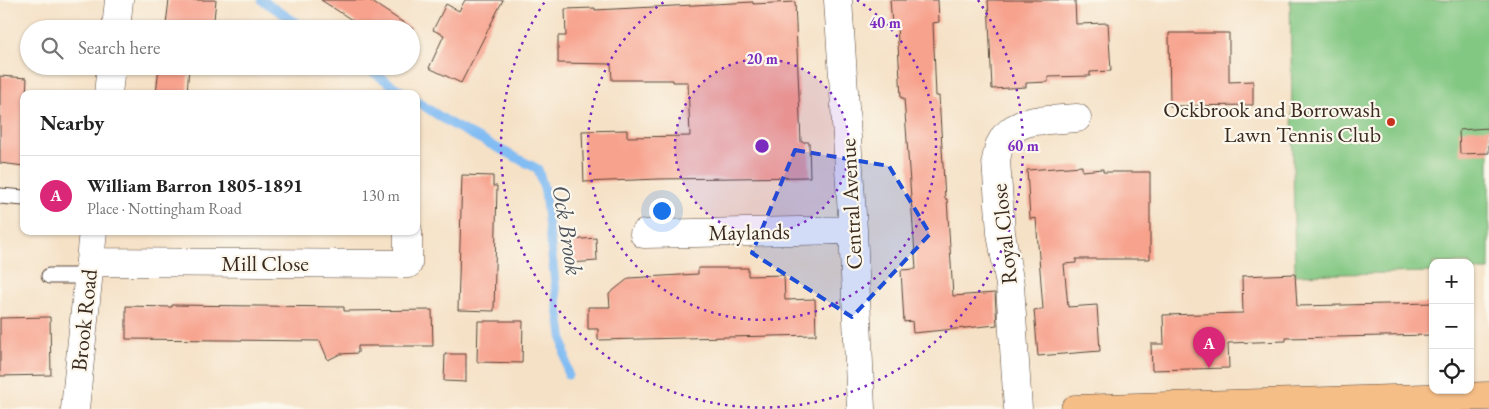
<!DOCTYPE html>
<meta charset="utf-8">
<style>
:root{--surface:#fff;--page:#f2f2f2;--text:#222;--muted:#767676;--line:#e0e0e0;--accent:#db2777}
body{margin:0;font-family:"EB Garamond",serif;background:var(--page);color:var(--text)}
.controls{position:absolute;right:15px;bottom:15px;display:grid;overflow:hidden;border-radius:10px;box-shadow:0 1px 4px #0004}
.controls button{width:45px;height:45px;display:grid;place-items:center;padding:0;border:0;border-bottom:1px solid var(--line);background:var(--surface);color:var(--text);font:25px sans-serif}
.you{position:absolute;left:661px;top:210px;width:18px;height:18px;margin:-12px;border:4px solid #fff;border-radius:50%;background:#1a73e8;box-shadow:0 0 0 8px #1a73e833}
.badge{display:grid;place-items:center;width:32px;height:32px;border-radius:50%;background:var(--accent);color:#fff;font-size:16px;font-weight:700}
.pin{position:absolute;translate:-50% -41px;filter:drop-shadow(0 1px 2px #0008)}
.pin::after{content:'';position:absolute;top:26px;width:18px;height:15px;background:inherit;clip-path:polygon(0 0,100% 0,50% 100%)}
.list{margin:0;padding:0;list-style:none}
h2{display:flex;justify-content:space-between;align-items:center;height:65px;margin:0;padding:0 20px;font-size:21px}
h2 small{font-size:16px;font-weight:400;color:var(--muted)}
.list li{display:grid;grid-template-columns:32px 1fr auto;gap:15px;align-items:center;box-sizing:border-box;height:80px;padding:0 20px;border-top:1px solid var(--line)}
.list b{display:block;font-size:19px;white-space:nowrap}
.list p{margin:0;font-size:16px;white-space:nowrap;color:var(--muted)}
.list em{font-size:16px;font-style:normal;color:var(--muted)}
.icon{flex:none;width:28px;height:28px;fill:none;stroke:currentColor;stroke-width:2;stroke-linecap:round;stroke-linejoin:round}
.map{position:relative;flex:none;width:1489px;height:409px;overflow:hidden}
.search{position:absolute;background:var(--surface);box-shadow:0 1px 4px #0004;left:20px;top:20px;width:400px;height:55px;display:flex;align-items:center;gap:12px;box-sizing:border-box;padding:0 18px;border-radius:28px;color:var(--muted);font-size:19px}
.panel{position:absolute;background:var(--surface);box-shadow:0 1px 4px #0004;left:20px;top:90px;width:400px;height:145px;border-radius:10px}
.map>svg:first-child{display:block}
.green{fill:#82c782;stroke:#5e7850}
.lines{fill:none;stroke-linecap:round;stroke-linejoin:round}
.stream{stroke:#81bcf3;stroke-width:9}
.building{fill:#f7a28d}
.service-casing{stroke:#574537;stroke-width:17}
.minor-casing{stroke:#574537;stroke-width:29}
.primary-casing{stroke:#574537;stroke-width:29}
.service{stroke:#fff;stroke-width:15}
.minor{stroke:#fff;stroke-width:28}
.primary{stroke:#f6be87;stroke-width:28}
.marked{fill:#1d4ed8;fill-opacity:0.2;stroke:#1d4ed8;stroke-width:4;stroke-dasharray:10 6;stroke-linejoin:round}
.ring{fill:none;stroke:#7b2cbf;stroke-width:2.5;stroke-dasharray:2.5 5}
.poi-dot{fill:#c8321e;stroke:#fbf7ec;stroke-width:2}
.labels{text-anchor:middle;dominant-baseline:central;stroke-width:4.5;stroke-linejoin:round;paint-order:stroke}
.poi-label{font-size:22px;fill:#3b2a1e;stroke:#fbf7ec;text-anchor:end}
.street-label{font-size:22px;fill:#3b2a1e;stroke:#fbf7ec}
.water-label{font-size:24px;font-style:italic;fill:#50565e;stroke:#fbf7ec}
.centre{fill:#7b2cbf;stroke:#fbf7ec;stroke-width:2.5}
.ring-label{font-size:15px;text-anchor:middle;font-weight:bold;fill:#7b2cbf;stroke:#fbf7ec;stroke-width:4.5;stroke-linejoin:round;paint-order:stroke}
</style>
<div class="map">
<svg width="1489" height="409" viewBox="0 0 1489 409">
<rect width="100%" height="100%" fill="#fbf7ec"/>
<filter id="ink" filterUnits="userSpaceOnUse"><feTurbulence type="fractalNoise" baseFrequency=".02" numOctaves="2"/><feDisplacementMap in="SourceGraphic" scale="10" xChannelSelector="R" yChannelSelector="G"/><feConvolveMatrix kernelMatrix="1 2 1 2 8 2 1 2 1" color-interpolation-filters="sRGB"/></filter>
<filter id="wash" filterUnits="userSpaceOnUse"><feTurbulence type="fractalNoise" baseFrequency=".0096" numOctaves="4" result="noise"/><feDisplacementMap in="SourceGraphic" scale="20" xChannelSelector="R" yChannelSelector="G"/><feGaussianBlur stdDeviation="1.12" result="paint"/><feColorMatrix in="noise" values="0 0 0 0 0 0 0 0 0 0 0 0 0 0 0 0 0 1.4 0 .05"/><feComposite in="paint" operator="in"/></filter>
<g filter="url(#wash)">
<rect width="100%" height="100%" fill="#f5e1c6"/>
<path class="green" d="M1290,0H1489V270H1470V263H1433V272L1295,275Z"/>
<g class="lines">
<path class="stream" d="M262,0L306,29
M363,66L406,94
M416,101L453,125L538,169L545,192L557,301L568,375"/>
</g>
<g id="blocks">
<path class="building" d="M169,0H216L213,29L166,24Z
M321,0H369L413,29H366Z
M465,0H503L461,83L429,68L444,35L433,30L446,4L459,11Z
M890,0H938L939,22L933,23L936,96H939L945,199H947L953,296L995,293L997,325L913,333L912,321L904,322L901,270L916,269L904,98H901L897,25H892Z
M988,0H1075L1076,24L1108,23L1111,71L1090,72V76L1048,77V82L1026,83V87L992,89Z
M753,2V4L795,2L801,142H809L810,177L659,179L584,182L582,131L627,130V137L690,136L688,82H673V80H612L611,64L558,63V36H566L565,9L595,8V10Z
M1169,33H1229V82L1253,81V105L1170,106Z
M159,66H189L187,94H156Z
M0,76L27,78L26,94H24V166L0,163Z
M1489,128V153L1460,154L1459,130Z
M1082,166V171L1103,169V172H1150V259H1076V263L1064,264L1068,307L1097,305L1100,351L1038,356L1034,310L1043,309L1036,218L1030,219L1027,170Z
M462,175L493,176V186H497L494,311L458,310Z
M596,238L597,261L571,263L570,240Z
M698,268H748V276L784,275L785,300L815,299L816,335L598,340V329H588V307H610L609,294L629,278L698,274Z
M1295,274L1297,306L1433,303V335L1286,338V341L1228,343L1229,368L1152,370L1151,344H1164L1163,315L1243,313L1242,276Z
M172,305L344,307V311L432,310L433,346H358V353L340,354L328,360L320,341L126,339V306L172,307Z
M50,317L51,375L0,376V318Z
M478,321H523L522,363L477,362Z
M445,354H466V382L444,381Z"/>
</g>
</g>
<g filter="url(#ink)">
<use href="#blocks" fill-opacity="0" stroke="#574537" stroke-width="1"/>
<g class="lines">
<defs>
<path id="service" d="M0,196L24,198
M49,276H88"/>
<path id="minor" d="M838,0L853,230L861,409
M116,29L119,0
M108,94L111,66
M644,234L853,230
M90,262L408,264V231
M75,409L93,231
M1018,409L1010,285L1001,233L996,160L999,146L1004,137L1013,129L1023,124L1034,121L1077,118"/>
<path id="primary" d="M1075,409L1489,396"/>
</defs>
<use href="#service" class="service-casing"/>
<use href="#minor" class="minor-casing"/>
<use href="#primary" class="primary-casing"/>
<use href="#service" class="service"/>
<use href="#minor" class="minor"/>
<use href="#primary" class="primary"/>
</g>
</g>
<path class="marked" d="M795,150L889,166L930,234L852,317L752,253Z"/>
<circle cx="762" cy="146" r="87" fill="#7b2cbf" fill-opacity=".12"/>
<g class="ring">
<circle cx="762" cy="146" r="87"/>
<path d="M857 0A174 174 0 1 1 667 0"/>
<path d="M978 0A261 261 0 1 1 546 0"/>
</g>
<circle class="poi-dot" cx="1391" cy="122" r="5"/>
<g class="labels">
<g class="poi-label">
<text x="1381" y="109">Ockbrook and Borrowash<tspan x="1381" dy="25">Lawn Tennis Club</tspan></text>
</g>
<g class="street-label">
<text transform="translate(851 204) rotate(-93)">Central Avenue</text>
<text transform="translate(749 232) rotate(-1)">Maylands</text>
<text transform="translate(1004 234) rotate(-96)">Royal Close</text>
<text x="265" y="263">Mill Close</text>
<text transform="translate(84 320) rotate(-84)">Brook Road</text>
</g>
<g class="water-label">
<text transform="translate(568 230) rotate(81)">Ock Brook</text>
</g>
</g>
<circle cx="762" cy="146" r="8" class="centre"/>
<g class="ring-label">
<text x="885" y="28">40 m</text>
<text x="762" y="64">20 m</text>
<text x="1023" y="151">60 m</text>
</g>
</svg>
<div class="controls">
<button>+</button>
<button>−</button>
<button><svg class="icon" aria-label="locate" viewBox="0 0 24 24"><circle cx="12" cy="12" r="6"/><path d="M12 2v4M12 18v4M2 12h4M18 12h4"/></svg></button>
</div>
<div class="you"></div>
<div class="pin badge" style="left:1209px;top:368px">A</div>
<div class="search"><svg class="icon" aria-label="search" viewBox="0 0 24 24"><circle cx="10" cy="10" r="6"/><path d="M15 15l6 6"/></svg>Search here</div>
<section class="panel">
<h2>Nearby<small></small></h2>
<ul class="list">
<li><span class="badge">A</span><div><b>William Barron 1805-1891</b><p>Place · Nottingham Road</p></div><em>130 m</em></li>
</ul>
</section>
</div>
